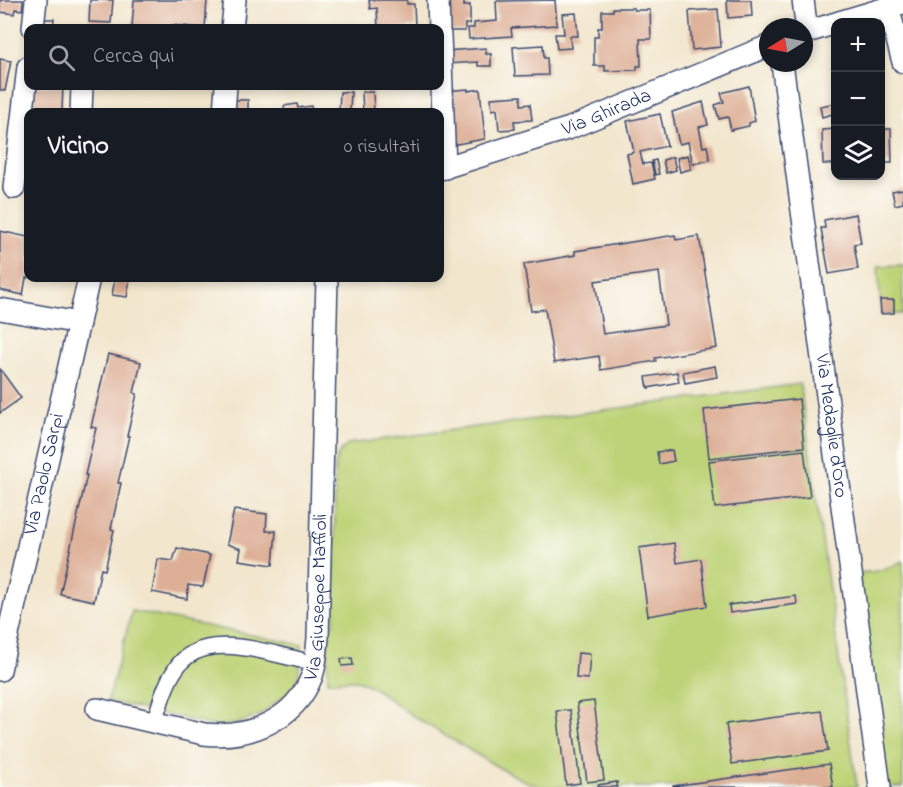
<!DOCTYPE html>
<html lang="it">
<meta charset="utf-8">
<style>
:root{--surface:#171b24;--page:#20242c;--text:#f1f3f6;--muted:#9ea1a6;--line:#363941}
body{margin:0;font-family:"Indie Flower",sans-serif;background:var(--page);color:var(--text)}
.controls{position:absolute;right:18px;top:18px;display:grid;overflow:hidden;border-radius:12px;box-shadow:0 3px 9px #0003}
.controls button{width:54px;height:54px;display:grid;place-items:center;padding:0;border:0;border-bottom:2px solid var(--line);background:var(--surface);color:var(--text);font:30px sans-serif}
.compass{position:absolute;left:759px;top:18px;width:54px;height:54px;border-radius:50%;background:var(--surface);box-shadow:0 3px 9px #0003;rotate:260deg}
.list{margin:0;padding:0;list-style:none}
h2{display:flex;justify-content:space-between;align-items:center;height:78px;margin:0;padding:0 24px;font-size:26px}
h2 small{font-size:20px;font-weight:400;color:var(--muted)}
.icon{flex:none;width:33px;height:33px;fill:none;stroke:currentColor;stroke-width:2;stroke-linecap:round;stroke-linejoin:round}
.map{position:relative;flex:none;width:903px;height:787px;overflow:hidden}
.search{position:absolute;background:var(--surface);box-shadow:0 3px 9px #0003;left:24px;top:24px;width:420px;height:66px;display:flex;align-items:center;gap:15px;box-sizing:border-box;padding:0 21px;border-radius:12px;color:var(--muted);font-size:22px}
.panel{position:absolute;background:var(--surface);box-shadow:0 3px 9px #0003;left:24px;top:108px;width:420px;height:174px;border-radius:12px}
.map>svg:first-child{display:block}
.green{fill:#bed377;stroke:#6c816a;stroke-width:1.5}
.building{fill:#ddaf96;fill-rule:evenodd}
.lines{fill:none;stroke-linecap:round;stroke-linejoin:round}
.pedestrian-casing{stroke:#3b4a6f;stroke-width:18}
.minor-casing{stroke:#3b4a6f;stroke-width:24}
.pedestrian{stroke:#fff;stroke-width:15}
.minor{stroke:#fff;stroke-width:21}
.labels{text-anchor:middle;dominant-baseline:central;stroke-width:6;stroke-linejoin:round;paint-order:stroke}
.street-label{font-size:20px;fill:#1b2f5e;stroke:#fdfcf7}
</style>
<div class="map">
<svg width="903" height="787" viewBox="0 0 903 787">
<rect width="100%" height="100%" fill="#fdfcf7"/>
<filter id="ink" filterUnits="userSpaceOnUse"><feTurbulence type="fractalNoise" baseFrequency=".0167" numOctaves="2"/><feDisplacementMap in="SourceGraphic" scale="12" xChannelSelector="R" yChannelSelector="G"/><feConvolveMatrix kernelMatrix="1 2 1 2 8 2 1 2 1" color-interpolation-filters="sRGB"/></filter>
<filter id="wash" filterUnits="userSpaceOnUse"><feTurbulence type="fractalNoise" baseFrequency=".008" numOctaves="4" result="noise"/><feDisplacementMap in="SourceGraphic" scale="24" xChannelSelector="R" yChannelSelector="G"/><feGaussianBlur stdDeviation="1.35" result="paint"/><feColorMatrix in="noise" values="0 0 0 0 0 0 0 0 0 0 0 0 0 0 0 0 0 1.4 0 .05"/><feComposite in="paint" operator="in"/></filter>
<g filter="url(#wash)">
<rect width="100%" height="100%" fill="#f2e6cd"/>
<path class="green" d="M903,265V314H881L878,266Z
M800,384L857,787H541L525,781L496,766L411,715L380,692L363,682L356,680L328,681L327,630L334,623L335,464L338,455L348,444Z
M903,561V787H885L854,572C870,574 888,569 903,561Z
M132,611L302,645L298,680L289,692L260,715L237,724L215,726L108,701Z"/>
<g id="blocks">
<path class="building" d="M0,0H23L22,10L15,9L14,14L0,12Z
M90,0H113L111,23L89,22Z
M134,0H207L205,28L171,25L170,28L132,27Z
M369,0H407V4H414L415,26H408V28H378L377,8L370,9Z
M464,0V6L470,5V24H465V31H449L448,1Z
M555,0L557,25L511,28L512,36L469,39L468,28H474V23L497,21L496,1Z
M727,0H751L752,16L728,18Z
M613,8H634V10H650L651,39H640L641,66H637V70L605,71V66H594V37H598V28H602V11H613Z
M718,9L721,47L692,50L689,11Z
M576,13L578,36H570L571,48L557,49L555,34H564L562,14Z
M39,19H54L53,28H39Z
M543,45L544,58H547L548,75L515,76L513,47Z
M486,48V54H491V66H478V62L447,64L445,51Z
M0,59L11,61L5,91L0,90Z
M34,86H63L62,111L32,109Z
M749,86L755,121L749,123V126L731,130L728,117L719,119L715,105L724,102L721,93Z
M468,89V91L480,89L485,139L451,145L446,91Z
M340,92H351L350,112H339Z
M362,92H373L374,112H363Z
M521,96V105L530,104L532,120L514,121L515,129L499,130L497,109L492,110L491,98Z
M233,100H248V112H232Z
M703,102L708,125L699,127L703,147L707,146L710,160L693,164L688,142L679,144L672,112Z
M836,103V113L822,117L820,106Z
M297,104L298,108L311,106L312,112H285L284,106Z
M660,114L667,146L640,152L643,164L651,163L655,179L633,184L627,154L634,152L627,121Z
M836,129V164H823L822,130Z
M880,129H891L892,163H880Z
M688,155L691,169L680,172L677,158Z
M673,157L676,170L666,173L663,160Z
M656,160L659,174L655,175L652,161Z
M903,189V203L895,205L892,191Z
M856,214L861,243L854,244L858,269L829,274L821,228H825L824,220Z
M0,231L28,237V278H26L23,295L0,290Z
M675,235L676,240L699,236L717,348L655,358L656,361L601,370L599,356L554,363L545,309L531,311L524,264L575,255V251ZM659,272L666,325L603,334L595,281Z
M115,278H130L127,297L112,295Z
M880,300H894V313L881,314Z
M108,354L141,362L134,393L137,394L127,436H129L118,483H121L111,529L114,530L105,570L101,569L94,601L60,594L87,475H85L96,428L91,427Z
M715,366L717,377L685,383L683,372Z
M0,369L21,398L0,413Z
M677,372L679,382L648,388L646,377Z
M799,399L804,447L709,458L704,410Z
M672,450L674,461L659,464L657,452Z
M804,450L810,497L715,508L709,461Z
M234,510L267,514L266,531H276L273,565L239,560L241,549L227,544Z
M674,543L677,563L701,559L707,606L648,616L639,548Z
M177,548L210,555L203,587L188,585L187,599L152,592L158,559L173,561Z
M796,596L797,604L730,613L729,605Z
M578,653L590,654L588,679L576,678Z
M352,658L353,665L342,666L341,659Z
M594,701L604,780L587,782L577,703Z
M571,710L580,783L566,785L557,711Z
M822,711L828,751L732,764L726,724Z
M829,764L833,787H673V786Z
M617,782V787H598V785Z"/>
</g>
</g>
<g filter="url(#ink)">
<use href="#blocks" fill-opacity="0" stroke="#3b4a6f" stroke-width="1.5"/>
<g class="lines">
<defs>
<path id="pedestrian" d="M157,713C162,698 166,683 175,670C200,629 264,652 301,660"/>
<g id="minor">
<path d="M438,0L439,28"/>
<path d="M803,0L807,32"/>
<path d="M888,7L903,62"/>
<path d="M839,22L903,3"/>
<path d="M33,28L36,0"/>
<path d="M232,28L235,0"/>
<path d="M804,33L836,23"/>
<path d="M440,35L445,168"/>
<path id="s1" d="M782,63L880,787"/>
<path d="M81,112L82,86"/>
<path d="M224,112L226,86"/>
<path id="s2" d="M440,169L570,128L768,46"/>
<path d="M14,188L28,67"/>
<path d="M0,309L79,323"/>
<path id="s3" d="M0,670L89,278"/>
<path id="s4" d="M97,709L204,734C249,739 295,720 312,676C316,664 317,651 318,638L327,278"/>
</g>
</defs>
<use href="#pedestrian" class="pedestrian-casing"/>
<use href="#minor" class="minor-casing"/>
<use href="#pedestrian" class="pedestrian"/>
<use href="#minor" class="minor"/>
</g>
</g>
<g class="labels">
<g class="street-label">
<text stroke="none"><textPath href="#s2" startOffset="176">Via Ghirada</textPath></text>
<text stroke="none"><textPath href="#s1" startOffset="366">Via Medaglie d'Oro</textPath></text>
<text stroke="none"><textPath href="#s3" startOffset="201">Via Paolo Sarpi</textPath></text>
<text stroke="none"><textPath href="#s4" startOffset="321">Via Giuseppe Maffioli</textPath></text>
</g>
</g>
</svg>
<div class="controls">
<button>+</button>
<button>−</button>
<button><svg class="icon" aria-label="layers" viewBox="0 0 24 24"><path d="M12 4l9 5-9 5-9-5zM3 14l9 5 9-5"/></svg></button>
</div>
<svg class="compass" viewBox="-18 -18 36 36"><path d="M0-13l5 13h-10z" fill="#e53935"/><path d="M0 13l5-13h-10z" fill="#9ea1a6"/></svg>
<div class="search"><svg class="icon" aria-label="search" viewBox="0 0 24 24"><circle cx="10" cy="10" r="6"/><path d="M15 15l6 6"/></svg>Cerca qui</div>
<section class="panel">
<h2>Vicino<small>0 risultati</small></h2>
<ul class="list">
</ul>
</section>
</div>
